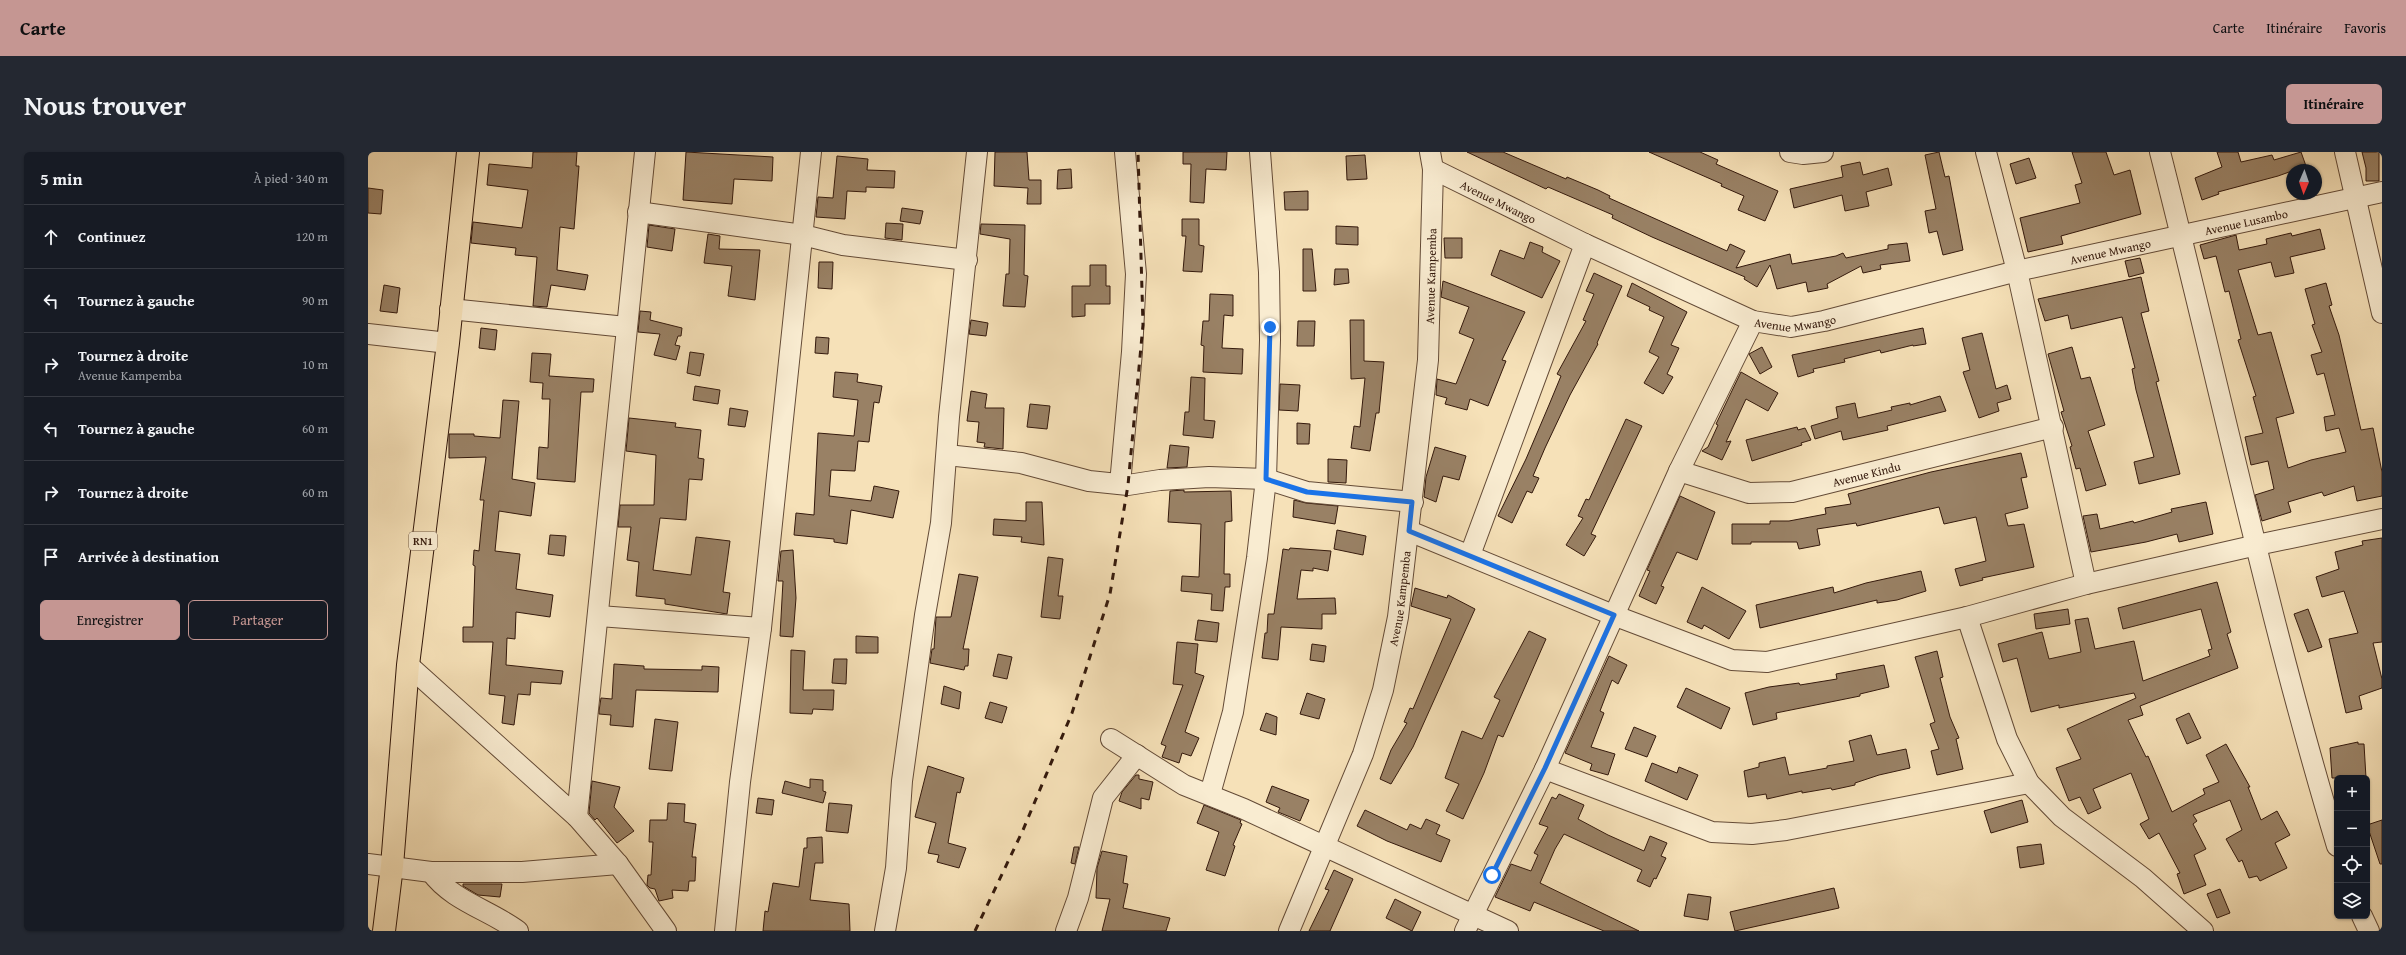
<!DOCTYPE html>
<html lang="fr">
<meta charset="utf-8">
<style>
:root{--surface:#171b24;--page:#242831;--text:#f1f3f6;--muted:#9ea1a6;--line:#363941;--accent:#c59692}
body{margin:0;font-family:"Gentium Book Plus",serif;background:var(--page);color:var(--text)}
.controls{position:absolute;right:12px;bottom:12px;display:grid;overflow:hidden;border-radius:6px;box-shadow:0 1px 3px #0004}
.controls button{width:36px;height:36px;display:grid;place-items:center;padding:0;border:0;border-bottom:1px solid var(--line);background:var(--surface);color:var(--text);font:20px sans-serif}
.compass{position:absolute;left:1918px;top:12px;width:36px;height:36px;border-radius:50%;background:var(--surface);box-shadow:0 1px 3px #0004;rotate:182deg}
.stop{position:absolute;width:12px;height:12px;margin:-9px;border:3px solid #1a73e8;border-radius:50%;background:#fff}
.stop.end{background:#1a73e8;border-color:#fff;box-shadow:0 1px 4px #0008}
.list{margin:0;padding:0;list-style:none}
h2{display:flex;justify-content:space-between;align-items:center;height:52px;margin:0;padding:0 16px;font-size:17px}
h2 small{font-size:13px;font-weight:400;color:var(--muted)}
.list li{display:grid;grid-template-columns:26px 1fr auto;gap:12px;align-items:center;box-sizing:border-box;height:64px;padding:0 16px;border-top:1px solid var(--line)}
.list b{display:block;font-size:15px;white-space:nowrap}
.list p{margin:0;font-size:13px;white-space:nowrap;color:var(--muted)}
.list em{font-size:13px;font-style:normal;color:var(--muted)}
.actions{display:flex;gap:8px;padding:12px 16px}
.actions a{flex:1;padding:9px 0;border:1px solid var(--accent);border-radius:6px;text-align:center;font-size:14px;color:var(--accent)}
.actions .main{background:var(--accent);color:#111}
.icon{flex:none;width:22px;height:22px;fill:none;stroke:currentColor;stroke-width:2;stroke-linecap:round;stroke-linejoin:round}
.map{position:relative;flex:none;width:2014px;height:779px;overflow:hidden;border-radius:6px}
header{display:flex;align-items:center;gap:24px;box-sizing:border-box;height:56px;padding:0 20px;background:var(--accent);color:#111}
header strong{font-size:19px}
nav{display:flex;gap:22px;margin-inline-start:auto;font-size:14px}
.intro{display:flex;align-items:center;justify-content:space-between;box-sizing:border-box;height:96px;padding:0 24px}
h1{margin:0;font-size:28px}
.button{padding:10px 18px;border-radius:6px;background:var(--accent);color:#111;font-size:14px;font-weight:700}
main{display:flex;gap:24px;padding:0 24px}
aside{flex:1;background:var(--surface);border-radius:6px;box-shadow:0 1px 3px #0004}
.map>svg:first-child{display:block}
.building{fill:#998165;stroke:#34190c}
.lines{fill:none;stroke-linecap:round;stroke-linejoin:round}
.minor-casing{stroke:#644b37;stroke-width:22}
.trunk-casing{stroke:#34190c;stroke-width:24}
.minor{stroke:#f9ecd1;stroke-width:20}
.trunk{stroke:#f6e1b8;stroke-width:22}
.rail{stroke:#34190c;stroke-width:3;stroke-dasharray:7 7;stroke-linecap:butt}
.route{stroke:#1a73e8;stroke-width:5}
.labels{text-anchor:middle;dominant-baseline:central;stroke-width:4;stroke-linejoin:round;paint-order:stroke}
.shield{fill:#f9ecd1;stroke:#6f5847;stroke-width:1}
.shield-label{font-size:11px;font-weight:bold;fill:#34190c}
.street-label{font-size:12px;fill:#34190c;stroke:#f9ecd1}
</style>
<header>
<strong>Carte</strong>
<nav><a>Carte</a><a>Itinéraire</a><a>Favoris</a></nav>
</header>
<div class="intro"><h1>Nous trouver</h1><a class="button">Itinéraire</a></div>
<main>
<aside>
<h2>5 min<small>À pied · 340 m</small></h2>
<ul class="list">
<li><svg class="icon" aria-label="ahead" viewBox="0 0 24 24"><path d="M12 20V5M6 11l6-6 6 6"/></svg><div><b>Continuez</b></div><em>120 m</em></li>
<li><svg class="icon" aria-label="left" viewBox="0 0 24 24"><path d="M17 20v-9H6M10 6l-5 5 5 5"/></svg><div><b>Tournez à gauche</b></div><em>90 m</em></li>
<li><svg class="icon" aria-label="right" viewBox="0 0 24 24"><path d="M7 20v-9h11M14 6l5 5-5 5"/></svg><div><b>Tournez à droite</b><p>Avenue Kampemba</p></div><em>10 m</em></li>
<li><svg class="icon" aria-label="left" viewBox="0 0 24 24"><path d="M17 20v-9H6M10 6l-5 5 5 5"/></svg><div><b>Tournez à gauche</b></div><em>60 m</em></li>
<li><svg class="icon" aria-label="right" viewBox="0 0 24 24"><path d="M7 20v-9h11M14 6l5 5-5 5"/></svg><div><b>Tournez à droite</b></div><em>60 m</em></li>
<li><svg class="icon" aria-label="arrive" viewBox="0 0 24 24"><path d="M6 21V4h12l-3 4 3 4H6"/></svg><div><b>Arrivée à destination</b></div></li>
</ul>
<div class="actions"><a class="main">Enregistrer</a><a>Partager</a></div>
</aside>
<div class="map">
<svg width="2014" height="779" viewBox="0 0 2014 779">
<rect width="100%" height="100%" fill="#f6e1b8"/>
<filter id="stains"><feTurbulence type="fractalNoise" baseFrequency=".005" numOctaves="4"/><feColorMatrix values="0 0 0 0 .2 0 0 0 0 .09 0 0 0 0 .02 0 0 0 .5 -.17"/></filter>
<radialGradient id="worn" r=".72"><stop offset=".6" stop-color="#630" stop-opacity="0"/><stop offset="1" stop-color="#630" stop-opacity=".3"/></radialGradient>
<path class="building" d="M165,0H209L208,14H211L206,77L192,75L189,118L220,123L217,138L183,133L179,155L165,154L169,105L147,103L148,96L103,91L105,70L154,76L160,38L119,33L121,12L164,16Z
M318,0L405,5L404,29L366,27L364,52L315,48Z
M627,0H659L661,28H673V52H659L660,36L626,34Z
M815,0H859L858,18L838,17L836,51L822,50L823,12H815Z
M1099,0H1135L1198,27L1199,25L1230,38L1242,44L1241,46L1359,99L1362,92L1377,99L1368,116L1422,102L1424,112L1468,104L1475,101L1478,106L1520,97V93L1539,91L1542,109L1512,113L1513,117L1495,121L1493,114L1459,132L1460,136L1440,140L1438,130L1409,137L1402,113L1389,135L1376,127L1377,125L1284,85L1244,66L1245,63L1180,35L1178,37Z
M1281,0H1332L1350,8L1348,12L1410,39L1397,69L1370,58L1376,44L1353,34L1354,32Z
M1571,0L1577,25L1581,24L1595,98L1575,103L1569,79L1561,81L1557,59L1568,57L1557,3Z
M1704,0H1738L1746,23L1762,18L1773,62L1693,84L1695,92L1660,100L1652,66L1712,51L1707,33L1714,31Z
M1849,0H1870L1873,10L1904,3L1906,8L1933,0L1938,14L1910,24L1850,40L1851,42L1834,48L1827,26L1854,15Z
M1994,0H2011V29H1998V16Z
M997,3L999,27L979,28L978,4Z
M469,4L500,7L499,18L527,19L526,36L498,35V40L479,39L477,67L448,65L450,45L465,46Z
M1661,6L1668,26L1648,32L1642,12Z
M1492,10L1495,23L1520,16L1524,33L1498,40L1501,54L1477,59L1474,43L1426,56L1422,37L1475,25L1473,14Z
M703,17L704,36L689,37L690,18Z
M0,36L15,38L13,62L0,61Z
M940,39V58H917L916,40Z
M534,56L555,59L552,72L532,69Z
M814,67H831V93L836,94L834,120L815,119L818,84H814Z
M518,71L535,72L534,88L517,86Z
M613,72L657,73L656,123L660,124L657,155L635,154L638,122H641L642,87L612,82Z
M281,73L307,77L304,99L279,95Z
M968,74L990,75V93L968,92Z
M1952,77L1957,97L1922,105L1926,121L1907,125L1903,110L1870,118L1890,183L1903,180L1926,261L1908,266L1920,316L1943,308L1978,300L1971,276L1958,279L1956,265L1967,263L1956,221L1949,223L1943,203L1954,200L1944,173L1947,172L1937,137L1958,131L1964,153L1961,154L1971,183L1993,278L2005,276L2014,320V344L1989,349L1986,334L1956,344L1954,340L1920,350L1923,360L1894,369L1887,343L1906,337L1900,309L1883,313L1877,285L1895,281L1885,245L1888,244L1870,188L1873,187L1861,139L1857,140L1848,104L1836,107L1832,93L1868,83L1871,98L1899,92L1898,87L1923,81L1924,84Z
M340,82L352,84L351,97L392,98L387,148L360,144L364,114L336,111Z
M1076,86H1094V106H1077Z
M1162,90L1175,95L1174,100L1192,109L1174,146L1123,123L1132,98L1156,107Z
M935,97H944L948,139H935Z
M1772,106L1776,121L1761,125L1757,109Z
M451,110H465L464,137L450,136Z
M722,113H738V134H742V152H717V164L704,165V134H722Z
M967,117H980L981,131L966,133Z
M1226,121L1254,134L1229,191L1230,192L1202,243L1177,296L1165,324L1171,326L1164,341L1159,339L1144,371L1130,364L1158,307L1181,253L1193,224L1189,222L1218,169L1215,168L1226,142L1218,139Z
M1773,125L1781,159L1773,161L1791,229L1788,230L1812,322L1771,332L1766,310L1786,305L1768,238L1764,217L1767,216L1754,165L1703,177L1700,163L1677,169L1670,147Z
M1075,129L1157,160L1134,208L1138,209L1120,254L1102,247L1099,258L1077,252L1079,246L1068,243L1069,227L1088,232L1106,187L1091,181L1101,155L1073,145Z
M1264,131L1319,160L1303,193L1311,196L1299,222L1305,225L1295,242L1276,231L1291,205L1281,200L1296,165L1281,158L1282,155L1259,144Z
M16,133L32,136L29,161L12,159Z
M842,142L865,143V164L856,163L854,196L875,197L874,222L835,220L836,194L833,193L835,169H841Z
M272,159L283,160L282,168L314,176L313,184H310L307,193L312,194L308,208L286,203L292,182L270,180Z
M603,168L620,171L618,184L601,182Z
M982,168H996V209L1016,210L1011,261H1008L1002,299L983,296L986,274L992,275L997,226L983,227Z
M930,169H947L946,194H929Z
M113,176L129,178L127,198L111,196Z
M1555,176L1558,192L1545,194V193L1513,201L1512,198L1476,207L1477,210L1445,217L1446,220L1430,225L1424,203Z
M1614,181L1628,237L1639,233L1643,247L1629,251L1631,259L1611,266L1595,220L1602,218L1594,186Z
M448,185L461,186L460,202L447,201Z
M1394,195L1404,215L1392,222L1381,202Z
M1704,195L1713,227L1722,225L1737,273L1720,279L1738,333L1718,339L1712,316L1708,317L1702,295L1704,294L1693,260L1696,259L1680,202Z
M322,200L336,202L332,224L319,221Z
M164,201L183,202L181,224L226,227L225,240H213L207,330L169,327L171,295L180,296L182,247H174L175,231L162,230Z
M467,220L490,222L489,230L514,234L511,251L506,250L501,290L490,289L487,319L463,318L461,344L503,349L506,334L531,339L525,366L483,358L479,392L466,390V387L426,383L428,361L446,363L450,281L486,284L490,248L465,245Z
M1373,220L1410,241L1400,259L1378,247L1358,290L1363,289L1354,308L1334,299L1340,295L1350,273L1348,272Z
M823,225L837,226L836,268L847,269L845,286L815,283L817,260H821Z
M912,232L932,233L930,259L911,258Z
M327,234L352,238L350,252L325,248Z
M603,239L619,242L617,256H636L635,297L616,295L617,291L609,290L611,270L599,269Z
M1572,244L1578,259L1519,274L1520,278L1475,288L1473,279L1447,287L1443,274L1470,266L1468,255L1487,251L1490,266L1524,258L1523,255L1542,251V253Z
M135,248L151,249L144,327L167,331L163,364L131,359L127,399L152,402L148,437L185,443L182,465L148,460L147,487L139,486L138,513L195,519L193,532L163,530L162,543L150,542L146,573L134,571L137,544L121,542L125,490H95V475H105L107,414L105,413L106,398L111,399L116,348H112L118,305L81,306V282H106V284L132,286Z
M662,252L682,254L679,277L659,275Z
M362,256L380,259L377,275L360,273Z
M261,266L308,271L307,275L333,278L330,306L336,307L334,328L321,327L318,368L292,366L285,418L323,423L328,385L362,389L355,440L362,441L359,462L297,452V447L268,444L271,410L259,408L263,375H250L252,353H286L288,303L258,299Z
M1258,267L1274,274L1223,382L1228,384L1216,404L1198,393L1215,366L1210,364L1218,347L1221,348Z
M929,271L942,272L941,292H929Z
M1429,275L1430,278L1437,276L1443,288L1433,291L1434,293L1384,309L1378,288Z
M802,293L821,295L819,315L799,316Z
M1067,295L1098,304L1091,328L1075,324L1068,350L1056,345L1058,325Z
M1653,301L1659,325L1653,326L1660,356L1637,362L1640,374L1656,372L1666,415L1614,426L1615,428L1592,434L1587,417L1618,409L1608,365L1576,372L1571,355L1489,374L1488,371L1449,377L1452,393L1431,397L1429,390H1383V392H1364V372H1402V369H1421L1458,362L1457,356L1483,352L1480,342L1563,320Z
M960,307L979,308L978,331L960,330Z
M816,338V340L863,339L864,369L857,370L856,422H862V435H857L855,459L843,458L844,442L813,439L814,424L831,425L833,372L800,370L802,339Z
M1312,344L1347,360L1329,408L1309,400L1293,434L1296,435L1288,452L1271,444L1282,419L1279,418Z
M926,348L938,351L970,354L967,372L925,365Z
M658,350H674L676,393L653,390L654,385L625,383L626,367L658,369Z
M1838,350L1845,382L1811,390L1809,382L1778,390L1723,400L1715,364L1729,362L1732,377L1765,369L1766,371L1804,360L1803,357Z
M969,378L998,384L995,403L966,397Z
M182,383L198,384L196,404L180,402Z
M2014,386V490L2005,491L2014,527V536L1991,544L1994,557L1978,561L1961,487L1990,481L1976,439L1954,445L1948,425L1971,417L1967,400L1995,393L1994,389Z
M922,396L963,399L960,419L945,416V419L933,418L929,447L967,446L968,462H954V477L913,475L910,508L894,506L897,481H899L900,462H906L915,397L921,398Z
M425,398L428,446L425,485L412,484L415,429H410L413,399Z
M680,405L695,407L690,444H695L692,467L673,465Z
M1553,419L1558,439L1529,448L1509,451V448L1392,476L1388,453L1465,435L1466,441L1498,431Z
M591,422L610,425L595,497H601L600,514H597L596,518L562,511L564,497H566L568,465H583Z
M1849,430L1863,480L1859,482L1870,516L1772,554L1775,563L1760,568L1778,605L1780,604L1804,660L1837,642L1835,637L1851,630L1838,603L1858,592L1882,635H1880L1893,668L1909,659L1922,683L1907,691L1919,716L1892,729L1889,724L1881,726L1874,708L1871,710L1858,687L1874,678L1862,648L1825,663L1829,669L1825,672L1838,697L1826,703L1838,733L1816,742L1809,722L1812,721L1791,681L1781,687L1772,672L1781,667L1763,621L1725,637L1733,656L1720,662L1712,645L1701,649L1688,616L1713,607L1699,577L1768,546L1766,541L1691,556V553L1663,560L1649,506L1635,510L1630,492L1674,480L1681,507L1713,500L1707,468L1720,466L1727,497L1766,489L1775,529L1842,504L1840,498L1844,497L1833,457L1755,477L1750,456Z
M1334,435L1378,459L1361,487L1336,473L1334,477L1319,470Z
M1047,436L1079,446L1080,443L1107,457L1045,595L1023,632L1012,627L1023,598L1039,571L1036,570L1042,556L1045,557L1083,467L1043,454Z
M1700,457L1702,472L1668,477L1666,462Z
M1940,457L1954,495L1940,500L1926,462Z
M830,468L851,471L849,490L827,488Z
M1161,479L1178,487L1135,585L1130,583L1116,621L1095,667L1078,659L1091,632L1077,626L1094,579L1114,587L1132,548L1126,545Z
M488,484L510,485V501H488Z
M809,490L830,492L827,521L836,524L817,580L831,586L823,604L814,601L811,611L794,605L798,594L793,592L815,533L805,532Z
M944,492L958,494L956,510L942,508Z
M423,498L437,499L435,538H466L465,558L445,557L444,562L422,561Z
M1569,499L1575,525L1572,526L1582,565L1591,586L1588,587L1595,617L1569,623L1563,599L1571,597L1562,572L1567,570L1547,505Z
M630,502L644,505L639,527L625,524Z
M1241,504L1259,513L1250,532L1244,528L1232,559L1236,561L1223,595L1247,602L1240,623L1222,618L1224,612L1197,601Z
M466,507H479L478,532L464,531Z
M246,512L276,514V517L334,518V514L351,515L350,540L268,538L265,575L242,573L243,563L231,562V559L233,546L244,547Z
M1516,513L1521,535L1492,542V544L1408,561L1409,567L1385,573L1377,541L1401,535L1431,531L1432,533L1469,527L1468,522Z
M576,534L593,540L591,557L573,552Z
M1318,536L1362,556L1353,577L1309,555Z
M939,541L957,547L951,567L932,562Z
M622,550L639,555L634,571L617,566Z
M898,561L909,565L908,583L892,578Z
M1821,561L1833,586L1819,592L1808,567Z
M287,567L310,570L304,619L281,617Z
M1266,575L1288,584L1279,605L1257,597Z
M1503,583L1509,603L1538,597L1542,616L1511,623L1487,631V633L1464,638L1463,636L1434,641V639L1399,647L1398,642L1380,645L1376,619L1391,615V611L1417,605L1421,623L1459,616V614L1486,609L1481,589Z
M1990,590V592H1996L1998,626H1964L1962,596Z
M1284,611L1309,621L1311,615L1330,623L1319,648L1277,629Z
M560,614L596,626L592,641L589,640L580,691L598,696L591,716L569,710L571,703L560,701L568,671L547,665Z
M768,623H771V627L785,630L781,648L773,646V657L751,649L754,640Z
M442,627L455,628V639L458,640L455,651L414,641L417,629L442,636Z
M224,629L252,635L246,655L266,679L249,691L229,666L227,668L221,661Z
M904,634L941,648L932,669L910,660L912,656L898,650Z
M1191,642L1216,653L1210,667L1240,683L1276,699L1282,684L1299,691L1293,704L1298,706L1288,727L1286,726L1282,735L1269,729L1274,718L1196,682L1187,697L1172,731L1271,779H1236L1166,750L1162,759L1127,745L1143,712L1163,719L1170,703L1166,701L1180,675L1171,672L1184,645L1188,647Z
M390,646L406,648L404,663L388,661Z
M1654,648L1660,670L1623,681L1616,659Z
M300,651L317,652L316,670L328,672L324,705H328L327,729H321L320,739L304,738L305,746L291,749L287,737L282,736L279,733L280,723H283L285,690H281L282,668H299Z
M461,651L484,653L480,681L458,679Z
M836,653L873,668L872,671L874,672L865,693L867,694L857,724L838,718L851,680L829,671Z
M997,658L1039,678L1042,672L1053,677L1058,667L1072,673L1068,682L1082,688L1073,710L1019,689L989,674Z
M2014,668V712H2012L1999,673Z
M454,685L455,711H447L442,748L481,752L482,779H395L397,759L400,760L405,731L431,735L436,696H439V686Z
M1673,692L1676,712L1652,716L1649,695Z
M706,695H711L707,712L703,711Z
M734,699L759,704L755,731L760,732L755,756L802,766L798,779H734L742,747L728,746L729,716Z
M966,718L985,727L962,779H941L961,738L957,737Z
M95,732H134L132,745L110,743L95,734Z
M1466,736L1471,756L1367,779L1362,760Z
M1852,737L1862,761L1849,766L1839,742Z
M1320,742L1343,745L1340,768L1316,764Z
M1027,747L1053,760L1044,779L1018,766Z"/>
<g class="lines">
<defs>
<g id="minor">
<path d="M1422,0L1435,2L1455,0"/>
<path d="M1618,0L1649,119L1718,432"/>
<path d="M1792,0C1851,231 1900,466 1969,694"/>
<path d="M1977,0L2014,161"/>
<path id="s1" d="M1065,17L1217,92L1385,169L1423,175L1456,169L1649,119L2014,40"/>
<path d="M270,60L435,83L475,93L599,108"/>
<path d="M82,157L258,175"/>
<path d="M0,182L80,191"/>
<path d="M579,303L653,311L721,329L760,333L792,328L841,325L898,327L939,340L1045,350"/>
<path id="s2" d="M1311,319L1381,341L1424,340L1685,275"/>
<path d="M752,332L764,200L768,122L757,0"/>
<path d="M1041,379L1245,463L1364,508L1399,510L1599,465L1718,432L1889,393L2014,367"/>
<path d="M1102,403L1217,92"/>
<path d="M231,464L393,476"/>
<path d="M1599,465L1639,587L1661,631L1694,665L1775,726L1835,779"/>
<path d="M40,513L209,665L250,712L298,779"/>
<path d="M743,587L816,633L876,657L1140,779"/>
<path d="M1177,617L1344,680L1384,682L1418,678L1661,631"/>
<path d="M842,642L865,560L889,406L898,327L902,188L901,120L892,0"/>
<path d="M209,665L277,0"/>
<path d="M0,712L63,720H154L250,712"/>
<path d="M63,720C84,749 122,758 150,779"/>
<path d="M1994,764L2001,779"/>
<path d="M357,779L372,630L393,476L443,0"/>
<path d="M517,779L528,716L534,629L557,463L573,371L581,265L609,0"/>
<path d="M698,779L710,746L735,646L769,603"/>
<path id="s3" d="M921,779L995,602L1015,538L1030,465L1060,208L1065,17L1062,0"/>
<path d="M1097,779L1177,617L1311,319L1385,169"/>
</g>
<path id="trunk" d="M16,779L24,714L40,513L80,191L100,0"/>
</defs>
<use href="#minor" class="minor-casing"/>
<use href="#trunk" class="trunk-casing"/>
<use href="#minor" class="minor"/>
<use href="#trunk" class="trunk"/>
<path class="rail" d="M607,779L655,678L704,561L742,442L760,333L775,173L770,0"/>
</g>
<g class="lines">
<path class="route" d="M902,175L898,327L939,340L1044,350L1041,379L1246,463L1177,616L1124,723"/>
</g>
<g class="labels">
<rect class="shield" x="41" y="380" width="28" height="18" rx="3"/>
<g class="shield-label">
<text x="55" y="389">RN1</text>
</g>
<g class="street-label">
<text stroke="none"><textPath href="#s1" startOffset="73">Avenue Mwango</textPath></text>
<text stroke="none"><textPath href="#s1" startOffset="860">Avenue Lusambo</textPath></text>
<text stroke="none"><textPath href="#s1" startOffset="721">Avenue Mwango</textPath></text>
<text stroke="none"><textPath href="#s3" startOffset="676">Avenue Kampemba</textPath></text>
<text stroke="none"><textPath href="#s1" startOffset="397">Avenue Mwango</textPath></text>
<text stroke="none"><textPath href="#s2" startOffset="193">Avenue Kindu</textPath></text>
<text stroke="none"><textPath href="#s3" startOffset="352">Avenue Kampemba</textPath></text>
</g>
</g>
<rect width="100%" height="100%" filter="url(#stains)"/>
<rect width="100%" height="100%" fill="url(#worn)"/>
</svg>
<div class="controls">
<button>+</button>
<button>−</button>
<button><svg class="icon" aria-label="locate" viewBox="0 0 24 24"><circle cx="12" cy="12" r="6"/><path d="M12 2v4M12 18v4M2 12h4M18 12h4"/></svg></button>
<button><svg class="icon" aria-label="layers" viewBox="0 0 24 24"><path d="M12 4l9 5-9 5-9-5zM3 14l9 5 9-5"/></svg></button>
</div>
<svg class="compass" viewBox="-18 -18 36 36"><path d="M0-13l5 13h-10z" fill="#e53935"/><path d="M0 13l5-13h-10z" fill="#9ea1a6"/></svg>
<div class="stop" style="left:1124px;top:723px"></div>
<div class="stop end" style="left:902px;top:175px"></div>
</div>
</main>
